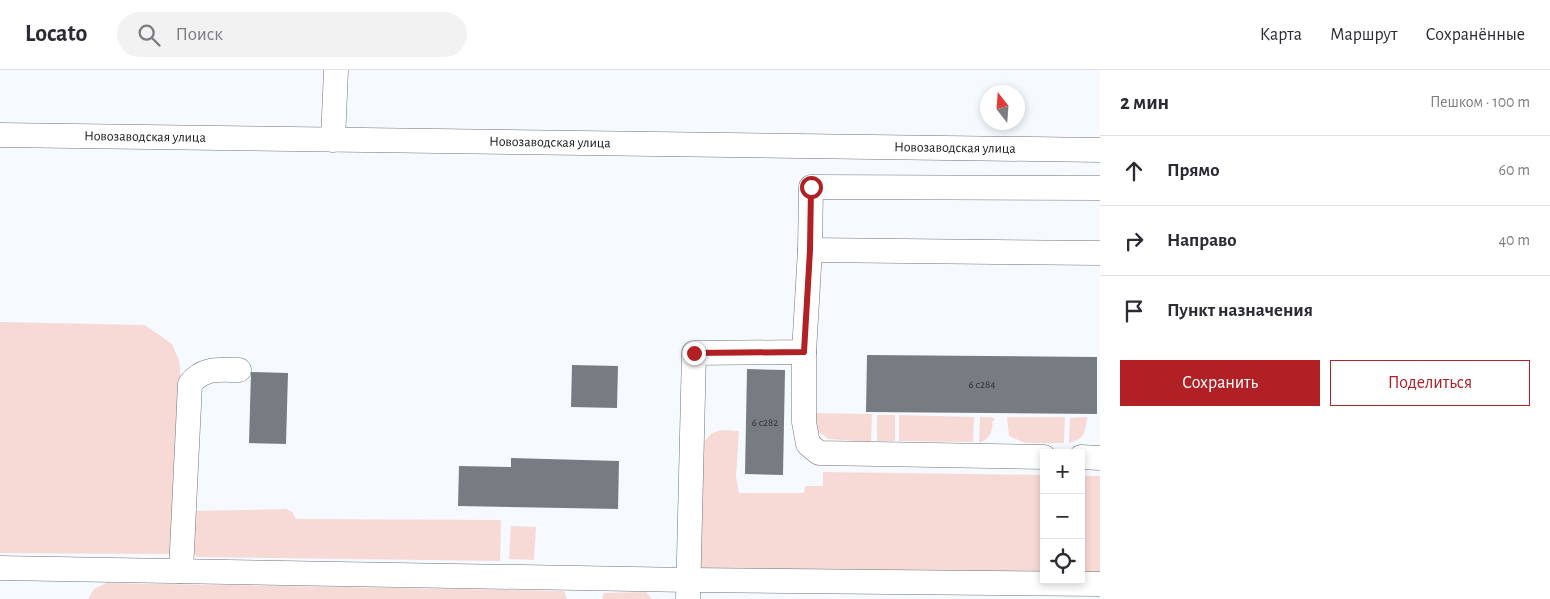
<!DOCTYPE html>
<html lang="ru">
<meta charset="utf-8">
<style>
:root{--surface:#fff;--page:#f2f2f3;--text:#2b2b33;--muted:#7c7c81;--line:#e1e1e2;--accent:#b12025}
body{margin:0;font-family:"Alegreya Sans",sans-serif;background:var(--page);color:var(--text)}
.controls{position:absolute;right:15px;bottom:15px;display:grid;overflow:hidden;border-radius:0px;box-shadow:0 2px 8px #0003}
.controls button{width:45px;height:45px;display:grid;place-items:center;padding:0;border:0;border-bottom:1px solid var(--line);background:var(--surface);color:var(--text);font:25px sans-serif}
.compass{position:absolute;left:980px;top:15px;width:45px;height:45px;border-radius:50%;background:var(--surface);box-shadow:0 2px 8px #0003;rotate:343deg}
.stop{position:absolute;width:15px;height:15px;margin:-11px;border:4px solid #b12025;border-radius:50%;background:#fff}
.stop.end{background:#b12025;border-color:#fff;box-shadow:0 1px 5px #0008}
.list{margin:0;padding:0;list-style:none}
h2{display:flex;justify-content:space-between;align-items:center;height:65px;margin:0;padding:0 20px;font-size:21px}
h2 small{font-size:16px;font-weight:400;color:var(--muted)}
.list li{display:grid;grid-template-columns:32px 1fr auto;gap:15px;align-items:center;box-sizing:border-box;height:70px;padding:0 20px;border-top:1px solid var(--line)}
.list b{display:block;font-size:19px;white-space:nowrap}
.list em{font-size:16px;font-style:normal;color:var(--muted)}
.actions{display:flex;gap:10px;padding:15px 20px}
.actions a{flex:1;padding:11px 0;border:1px solid var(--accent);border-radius:0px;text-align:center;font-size:18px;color:var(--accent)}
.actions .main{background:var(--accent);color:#fff}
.icon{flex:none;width:28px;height:28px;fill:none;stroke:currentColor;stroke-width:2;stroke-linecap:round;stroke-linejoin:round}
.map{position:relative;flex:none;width:1100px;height:529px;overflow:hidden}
header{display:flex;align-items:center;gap:30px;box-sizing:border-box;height:70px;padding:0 25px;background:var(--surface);border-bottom:1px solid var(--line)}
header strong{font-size:24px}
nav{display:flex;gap:28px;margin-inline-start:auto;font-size:18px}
.search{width:350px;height:45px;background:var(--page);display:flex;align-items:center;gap:12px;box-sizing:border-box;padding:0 18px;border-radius:28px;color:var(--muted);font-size:19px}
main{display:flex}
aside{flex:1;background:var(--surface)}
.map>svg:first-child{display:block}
.green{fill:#f7dad6}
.building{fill:#767c82}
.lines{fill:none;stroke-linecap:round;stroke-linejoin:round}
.minor-casing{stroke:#6f757b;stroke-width:25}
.minor{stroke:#fff;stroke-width:24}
.route{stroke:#b12025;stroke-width:6}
.labels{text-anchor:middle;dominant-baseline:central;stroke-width:4;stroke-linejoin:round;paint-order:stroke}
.number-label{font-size:11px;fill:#2c3033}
.street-label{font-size:14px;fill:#141719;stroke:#fff}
</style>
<header>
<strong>Locato</strong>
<div class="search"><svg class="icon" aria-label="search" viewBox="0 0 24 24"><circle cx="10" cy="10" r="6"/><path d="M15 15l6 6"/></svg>Поиск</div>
<nav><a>Карта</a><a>Маршрут</a><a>Сохранённые</a></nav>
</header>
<main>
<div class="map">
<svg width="1100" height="529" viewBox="0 0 1100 529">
<rect width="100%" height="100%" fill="#f6fafe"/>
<path class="green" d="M0,252L145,255L172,274L179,290L181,308L173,478L170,484L0,483Z
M813,343L872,344L871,372L828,369L814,358Z
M877,345H895V371H877Z
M899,345L974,347L973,372L899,371Z
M980,347H992L995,350L992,352C994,361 988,370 979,373Z
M1007,347H1065L1064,373H1025L1009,366Z
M1087,347C1086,361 1084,370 1069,373L1070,348Z
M722,360L739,361L736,406L739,423H804L805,416H823V402L1044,405V510H1081V406H1100V513L702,500L698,493L701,375L712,363Z
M286,439L292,442L296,449L501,450L500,491L197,487L193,483L191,441Z
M511,456L536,457L534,490L509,489Z
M106,513L564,521L567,529H88L94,519Z
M646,522L652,529H602L604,523Z"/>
<path class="building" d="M867,285L1097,287V344L866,342Z
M572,295L618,296L617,338L571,337Z
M747,299L785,300L783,405L745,404Z
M251,302L288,303L286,374L249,373Z
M511,388L619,391L618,439L458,436L459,396L511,397Z"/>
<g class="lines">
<defs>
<g id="minor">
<path id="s1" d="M0,65L1100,80"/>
<path d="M333,70L336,0"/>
<path d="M810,180L811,117L1100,118"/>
<path d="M804,282V352L808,374L819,383L1044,387"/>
<path d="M1081,387L1100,388"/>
<path d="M0,498L688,510L1100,514"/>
<path d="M181,501L190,314C203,297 219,300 239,300"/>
<path d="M688,529L694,283L804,282L810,180L1100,183"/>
</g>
</defs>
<use href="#minor" class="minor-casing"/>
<use href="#minor" class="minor"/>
</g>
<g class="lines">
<path class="route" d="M694,283L804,282L810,180L811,117"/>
</g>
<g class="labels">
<g class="number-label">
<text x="982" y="314">6 с284</text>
<text x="765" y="352">6 с282</text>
</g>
<g class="street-label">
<text stroke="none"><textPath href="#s1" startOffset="145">Новозаводская улица</textPath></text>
<text stroke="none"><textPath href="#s1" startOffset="550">Новозаводская улица</textPath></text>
<text stroke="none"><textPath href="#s1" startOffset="955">Новозаводская улица</textPath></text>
</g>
</g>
</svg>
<div class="controls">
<button>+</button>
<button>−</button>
<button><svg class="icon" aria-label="locate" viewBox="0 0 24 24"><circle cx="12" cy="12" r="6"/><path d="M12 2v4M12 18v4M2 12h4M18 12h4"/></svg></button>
</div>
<svg class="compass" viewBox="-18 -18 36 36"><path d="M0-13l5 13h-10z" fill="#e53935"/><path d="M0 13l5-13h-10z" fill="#7c7c81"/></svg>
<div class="stop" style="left:811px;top:117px"></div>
<div class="stop end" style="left:694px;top:283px"></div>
</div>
<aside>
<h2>2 мин<small>Пешком · 100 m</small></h2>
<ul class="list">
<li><svg class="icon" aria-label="ahead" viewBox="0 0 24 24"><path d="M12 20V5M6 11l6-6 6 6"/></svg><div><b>Прямо</b></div><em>60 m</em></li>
<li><svg class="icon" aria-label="right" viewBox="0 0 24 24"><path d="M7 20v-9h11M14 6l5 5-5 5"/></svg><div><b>Направо</b></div><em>40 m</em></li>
<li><svg class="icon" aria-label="arrive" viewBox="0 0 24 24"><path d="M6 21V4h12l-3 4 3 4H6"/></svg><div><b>Пункт назначения</b></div></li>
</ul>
<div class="actions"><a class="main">Сохранить</a><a>Поделиться</a></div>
</aside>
</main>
